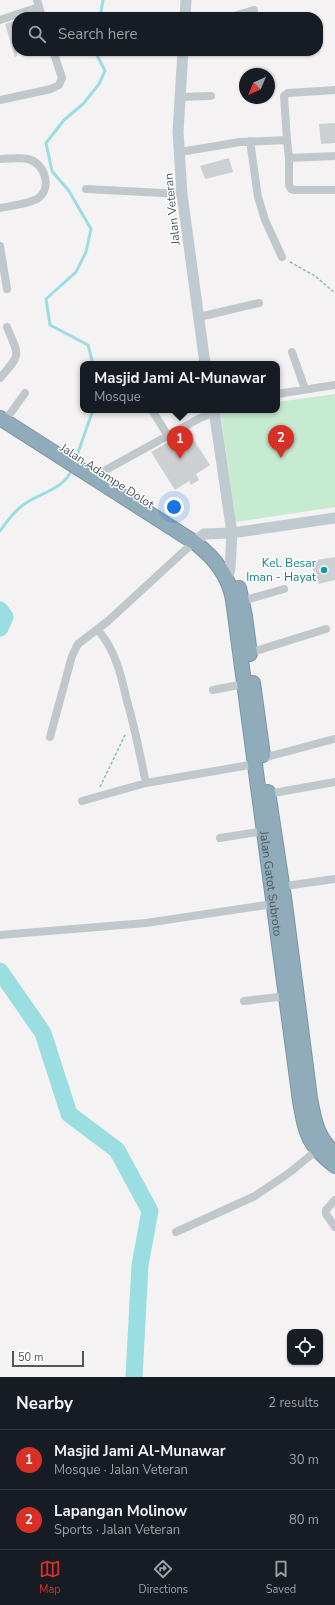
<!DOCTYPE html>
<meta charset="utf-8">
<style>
:root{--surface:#171b24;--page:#20242c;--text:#f1f3f6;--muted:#9ea1a6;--line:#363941;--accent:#d93025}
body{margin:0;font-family:"Nunito Sans",sans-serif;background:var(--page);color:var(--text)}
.controls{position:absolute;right:12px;bottom:12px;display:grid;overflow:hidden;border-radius:8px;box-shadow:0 1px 3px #0004}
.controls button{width:36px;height:36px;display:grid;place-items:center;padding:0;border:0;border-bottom:1px solid var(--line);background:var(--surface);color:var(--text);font:20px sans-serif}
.compass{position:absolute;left:239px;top:68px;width:36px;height:36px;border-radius:50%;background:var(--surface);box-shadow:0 1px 3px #0004;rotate:224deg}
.scale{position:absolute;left:12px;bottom:10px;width:72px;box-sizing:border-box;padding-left:4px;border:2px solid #4c585d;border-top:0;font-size:11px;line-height:14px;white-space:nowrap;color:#4c585d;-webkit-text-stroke:3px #fff;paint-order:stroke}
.you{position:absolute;left:174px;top:507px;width:14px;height:14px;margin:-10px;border:3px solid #fff;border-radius:50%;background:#1a73e8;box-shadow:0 0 0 6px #1a73e833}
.badge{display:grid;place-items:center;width:26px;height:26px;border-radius:50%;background:var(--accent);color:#fff;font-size:13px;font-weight:700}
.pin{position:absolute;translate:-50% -33px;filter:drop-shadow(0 1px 2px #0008)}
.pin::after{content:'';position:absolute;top:21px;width:14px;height:12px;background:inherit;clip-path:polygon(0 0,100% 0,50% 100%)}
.popup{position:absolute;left:80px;top:361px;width:200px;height:52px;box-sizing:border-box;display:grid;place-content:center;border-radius:8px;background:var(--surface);filter:drop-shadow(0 1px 3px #0005);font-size:13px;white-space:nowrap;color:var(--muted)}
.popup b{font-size:15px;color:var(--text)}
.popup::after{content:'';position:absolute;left:50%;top:100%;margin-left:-8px;border:8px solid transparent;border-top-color:var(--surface)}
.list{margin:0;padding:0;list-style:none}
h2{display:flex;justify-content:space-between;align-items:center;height:52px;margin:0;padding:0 16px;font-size:17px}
h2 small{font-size:13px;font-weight:400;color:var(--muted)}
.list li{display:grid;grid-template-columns:26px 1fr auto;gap:12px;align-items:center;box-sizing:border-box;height:60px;padding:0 16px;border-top:1px solid var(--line)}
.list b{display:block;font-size:15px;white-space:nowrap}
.list p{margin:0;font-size:13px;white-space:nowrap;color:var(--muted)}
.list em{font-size:13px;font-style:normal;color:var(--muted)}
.icon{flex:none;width:22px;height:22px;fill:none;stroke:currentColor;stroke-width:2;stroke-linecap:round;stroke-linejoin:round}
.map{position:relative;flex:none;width:335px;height:1377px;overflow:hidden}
.search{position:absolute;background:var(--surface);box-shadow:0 1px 3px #0004;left:12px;right:12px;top:12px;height:44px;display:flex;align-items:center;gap:10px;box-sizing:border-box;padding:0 14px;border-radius:16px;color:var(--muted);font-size:15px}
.sheet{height:172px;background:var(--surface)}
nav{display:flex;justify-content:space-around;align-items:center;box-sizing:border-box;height:56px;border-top:1px solid var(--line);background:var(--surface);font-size:11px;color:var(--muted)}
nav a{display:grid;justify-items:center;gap:2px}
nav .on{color:var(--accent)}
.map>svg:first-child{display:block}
.green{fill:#c7ebd0}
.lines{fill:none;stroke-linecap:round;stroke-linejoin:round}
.stream{stroke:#9adee2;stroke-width:3}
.river{stroke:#9adee2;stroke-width:17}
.building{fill:#cdd0d2}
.highway-casing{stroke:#7b96a6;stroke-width:16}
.path{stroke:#83c59b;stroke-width:1.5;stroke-dasharray:3 2;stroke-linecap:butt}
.street{stroke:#c0c8cc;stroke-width:8}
.secondary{stroke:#c0cbd1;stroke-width:11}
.highway{stroke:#90abba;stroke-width:14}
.culture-dot{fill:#0f9aa8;stroke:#fff;stroke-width:1.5}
.labels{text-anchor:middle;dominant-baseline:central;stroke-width:3;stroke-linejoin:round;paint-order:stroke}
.street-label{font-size:12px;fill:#4c585d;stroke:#fff}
.culture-label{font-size:12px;fill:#0d838f;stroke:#fff;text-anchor:end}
</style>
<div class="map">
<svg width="335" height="1377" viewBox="0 0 335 1377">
<rect width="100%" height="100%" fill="#f4f2f2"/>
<path class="green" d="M335,394V507L236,522L220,410H277V402Z"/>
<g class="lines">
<path class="stream" d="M100,17L103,0
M93,364L88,345L50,325L46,299L76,272L86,252L91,229L69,191L52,171L46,143L64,120L83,104L99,84L105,71L95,51
M75,461L93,410
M0,531C7,521 16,509 26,503C43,492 64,489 73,468"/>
<path class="river" d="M0,610L5,617L0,628
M0,971L43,1033L69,1114L117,1150L150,1211L140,1265L134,1377"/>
</g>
<path class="building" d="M17,20V56L15,57L5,24Z
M335,123V143L321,144L319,124Z
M229,158L233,172L205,179L200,166Z
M188,431L210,465L196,474L199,480L191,485L189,481L175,490L151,452Z
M335,557V580L319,584L310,561Z"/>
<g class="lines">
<defs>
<g id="highway">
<path id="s1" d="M0,418L194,542C214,557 229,575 233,600L300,1101C306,1134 307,1144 335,1166"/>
<path d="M239,588L245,616L250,654"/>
<path d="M253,683L263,755"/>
<path d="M268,792L285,904L310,1098C314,1120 317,1138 335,1153"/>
</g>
</defs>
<use href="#highway" class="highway-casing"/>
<path class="path" d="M290,262L315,276L335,293
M100,787L126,733"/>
<path class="street" d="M37,0L42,17
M230,17L254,10
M0,20L39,7
M179,97L211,96
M0,100L51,89L59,85L62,78L53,51
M287,140L284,96L288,93L335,90
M250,141L258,197L265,220L282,257
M180,152L240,142L287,140L289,158L335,156
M289,158V185L291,189L295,190H335
M0,159C9,159 19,157 28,159C45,163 53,189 37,199C28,204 10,206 0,208
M86,189L182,194
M0,246L7,289
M199,317L259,303
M292,352L305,389
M0,378C22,353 19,357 7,327
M277,394L335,385
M152,410L168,436
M10,414L25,393
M102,472L200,418L215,412
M242,601L284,589
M98,630C116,651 121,675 127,701C135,728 140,755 146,783
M249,653L326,629
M213,690L244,684
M50,737L72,656L78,644L108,621L194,542
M263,758L334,739
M268,794L335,782
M82,801L146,783L255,764
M220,838L264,831
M278,887L335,879
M0,935L146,923L273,904
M244,1001L287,996
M335,1200L326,1210V1214L335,1227
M176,1232L255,1196L289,1173L317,1150"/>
<path class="secondary" d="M185,17L186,0
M183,51L178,132L182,194L205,364
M214,410L232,533L230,569L227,579
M194,542L204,534L232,533L335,518"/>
<use href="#highway" class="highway"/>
</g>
<circle class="culture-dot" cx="324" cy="570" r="4"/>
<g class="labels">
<g class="street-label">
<text transform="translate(172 209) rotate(-96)">Jalan Veteran</text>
<text transform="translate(107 476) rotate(33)">Jalan Adampe Dolot</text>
<text stroke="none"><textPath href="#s1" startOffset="588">Jalan Gatot Subroto</textPath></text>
</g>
<g class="culture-label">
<text x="316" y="563">Kel. Besar<tspan x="316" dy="14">Iman - Hayat</tspan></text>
</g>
</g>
</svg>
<div class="controls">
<button><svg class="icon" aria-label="locate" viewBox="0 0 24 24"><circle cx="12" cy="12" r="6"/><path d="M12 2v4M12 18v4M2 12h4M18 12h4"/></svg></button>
</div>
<svg class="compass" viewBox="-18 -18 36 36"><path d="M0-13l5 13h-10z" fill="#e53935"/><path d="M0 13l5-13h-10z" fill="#9ea1a6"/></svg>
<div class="scale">50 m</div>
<div class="you"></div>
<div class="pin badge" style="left:180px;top:459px">1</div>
<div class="popup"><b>Masjid Jami Al-Munawar</b>Mosque</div>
<div class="pin badge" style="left:281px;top:458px">2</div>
<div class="search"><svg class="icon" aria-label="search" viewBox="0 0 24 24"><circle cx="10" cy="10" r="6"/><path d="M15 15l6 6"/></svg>Search here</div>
</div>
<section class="sheet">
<h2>Nearby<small>2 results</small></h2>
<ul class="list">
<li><span class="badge">1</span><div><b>Masjid Jami Al-Munawar</b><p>Mosque · Jalan Veteran</p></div><em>30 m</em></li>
<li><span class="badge">2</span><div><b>Lapangan Molinow</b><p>Sports · Jalan Veteran</p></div><em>80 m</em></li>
</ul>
</section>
<nav>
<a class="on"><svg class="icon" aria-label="map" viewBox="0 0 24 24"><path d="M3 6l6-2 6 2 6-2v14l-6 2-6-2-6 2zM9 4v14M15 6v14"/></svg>Map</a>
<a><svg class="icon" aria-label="directions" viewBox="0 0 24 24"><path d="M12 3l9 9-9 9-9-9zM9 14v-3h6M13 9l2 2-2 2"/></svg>Directions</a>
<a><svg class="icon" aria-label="saved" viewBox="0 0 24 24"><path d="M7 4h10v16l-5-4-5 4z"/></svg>Saved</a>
</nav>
